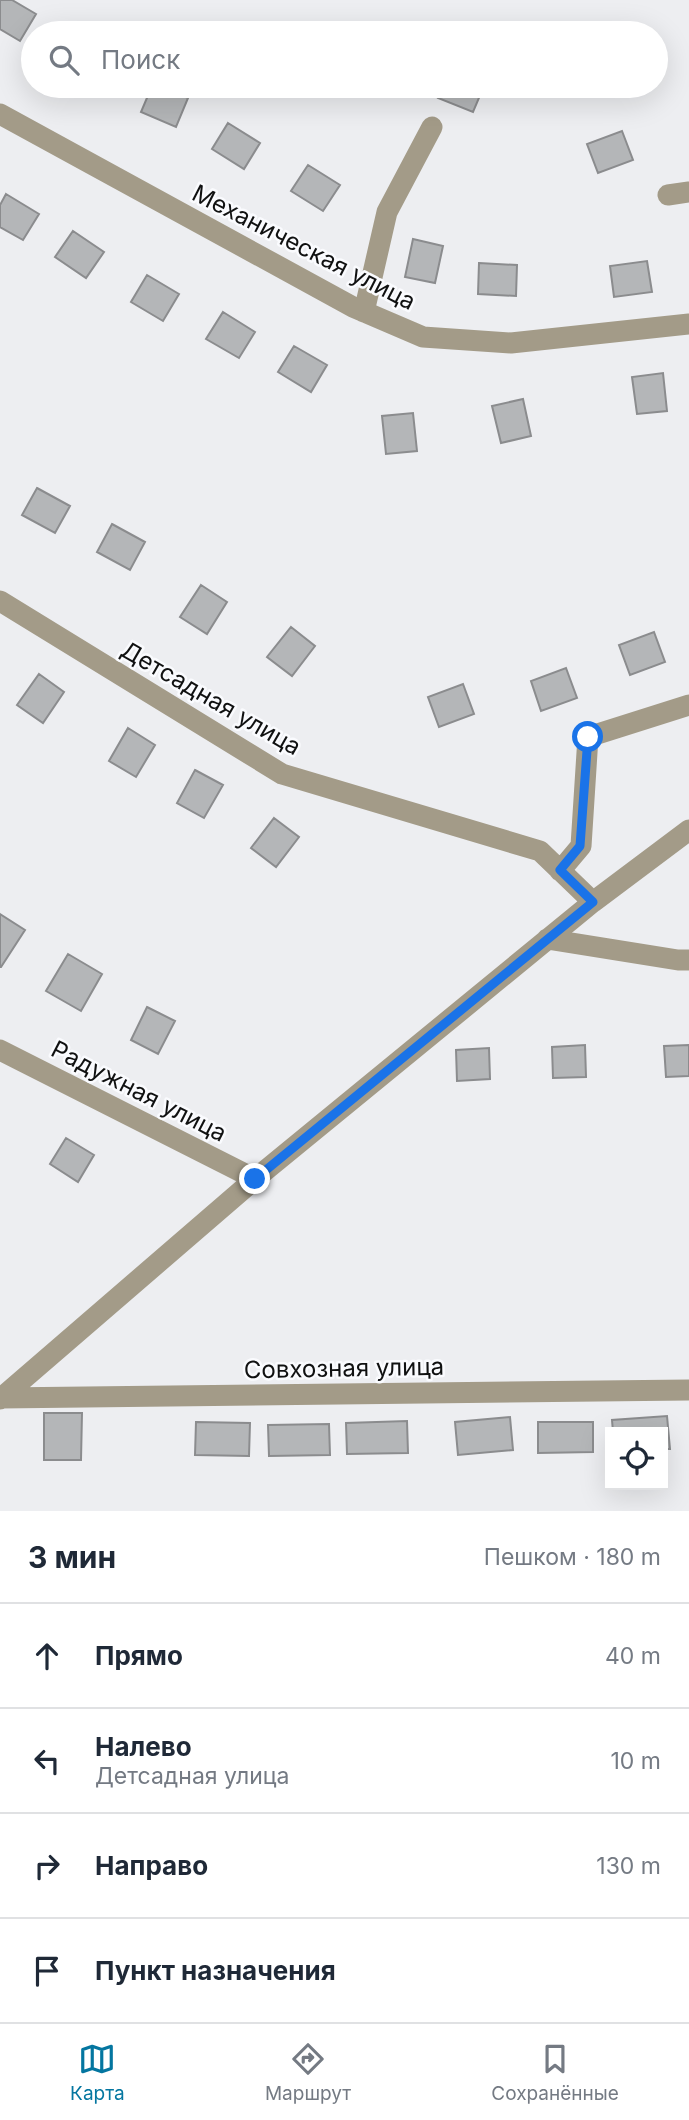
<!DOCTYPE html>
<html lang="ru">
<meta charset="utf-8">
<style>
:root{--surface:#fff;--page:#f2f2f3;--text:#1f2937;--muted:#747a83;--line:#e0e1e3;--accent:#0476a0}
body{margin:0;font-family:Inter,sans-serif;background:var(--page);color:var(--text)}
.controls{position:absolute;right:21px;bottom:21px;display:grid;overflow:hidden;border-radius:0px;box-shadow:0 7px 28px #0002}
.controls button{width:63px;height:63px;display:grid;place-items:center;padding:0;border:0;border-bottom:2px solid var(--line);background:var(--surface);color:var(--text);font:35px sans-serif}
.stop{position:absolute;width:21px;height:21px;margin:-16px;border:5px solid #1a73e8;border-radius:50%;background:#fff}
.stop.end{background:#1a73e8;border-color:#fff;box-shadow:0 2px 7px #0008}
.list{margin:0;padding:0;list-style:none}
h2{display:flex;justify-content:space-between;align-items:center;height:91px;margin:0;padding:0 28px;font-size:30px}
h2 small{font-size:23px;font-weight:400;color:var(--muted)}
.list li{display:grid;grid-template-columns:46px 1fr auto;gap:21px;align-items:center;box-sizing:border-box;height:105px;padding:0 28px;border-top:2px solid var(--line)}
.list b{display:block;font-size:26px;white-space:nowrap}
.list p{margin:0;font-size:23px;white-space:nowrap;color:var(--muted)}
.list em{font-size:23px;font-style:normal;color:var(--muted)}
.icon{flex:none;width:38px;height:38px;fill:none;stroke:currentColor;stroke-width:2;stroke-linecap:round;stroke-linejoin:round}
.map{position:relative;flex:none;width:689px;height:1511px;overflow:hidden}
.search{position:absolute;background:var(--surface);box-shadow:0 7px 28px #0002;left:21px;right:21px;top:21px;height:77px;display:flex;align-items:center;gap:18px;box-sizing:border-box;padding:0 24px;border-radius:38px;color:var(--muted);font-size:26px}
.sheet{height:511px;background:var(--surface)}
nav{display:flex;justify-content:space-around;align-items:center;box-sizing:border-box;height:98px;border-top:2px solid var(--line);background:var(--surface);font-size:19px;color:var(--muted)}
nav a{display:grid;justify-items:center;gap:4px}
nav .on{color:var(--accent)}
.map>svg:first-child{display:block}
.building{fill:#b4b6b8;stroke:#8b8c8e;stroke-width:2}
.lines{fill:none;stroke-linecap:round;stroke-linejoin:round}
.minor{stroke:#a39b88;stroke-width:21}
.route{stroke:#1a73e8;stroke-width:9}
.labels{text-anchor:middle;dominant-baseline:central;stroke-width:5;stroke-linejoin:round;paint-order:stroke}
.street-label{font-size:24px;fill:#101111;stroke:#fafbfe}
</style>
<div class="map">
<svg width="689" height="1511" viewBox="0 0 689 1511">
<rect width="100%" height="100%" fill="#edeef1"/>
<path class="building" d="M0,0H12L36,14L20,41L0,29Z
M152,86H159L188,98L176,127L141,112Z
M443,86H484L473,112L438,98Z
M228,123L260,143L244,169L212,149Z
M622,131L633,160L598,173L587,144Z
M308,165L340,185L323,211L291,191Z
M6,194L39,214L23,240L0,227V205Z
M73,231L104,252L86,278L55,257Z
M413,239L443,246L435,283L405,277Z
M647,261L652,292L614,297L610,266Z
M479,263L517,265L516,296L478,294Z
M147,275L179,294L163,321L131,302Z
M223,312L255,332L239,358L206,339Z
M294,346L327,365L311,392L278,372Z
M663,373L667,411L637,414L632,377Z
M523,399L531,436L501,443L492,406Z
M413,413L417,451L386,454L382,416Z
M37,488L70,506L55,533L22,515Z
M112,524L145,542L130,570L97,552Z
M201,585L227,602L207,634L180,617Z
M291,627L315,646L292,676L267,657Z
M654,632L665,662L630,675L619,645Z
M566,668L577,698L541,711L531,681Z
M39,674L64,692L43,723L17,705Z
M463,684L474,714L439,727L428,697Z
M128,728L155,745L136,777L109,761Z
M195,770L223,785L204,818L177,803Z
M274,818L299,837L276,867L251,848Z
M0,914L25,930L1,967H0Z
M68,954L102,974L81,1011L46,991Z
M147,1007L175,1021L158,1054L131,1040Z
M585,1045L586,1077L553,1078L552,1047Z
M689,1045V1076L666,1077L664,1046Z
M489,1048L490,1079L457,1081L456,1050Z
M66,1138L94,1155L78,1182L50,1164Z
M44,1413H82L81,1460H44Z
M667,1416L670,1449H663V1432H613L612,1420Z
M510,1417L513,1450L458,1455L455,1422Z
M407,1421L408,1453L347,1454L346,1423Z
M196,1422L250,1423L249,1456L195,1455Z
M538,1422H593V1452L538,1453Z
M329,1424L330,1455L269,1456L268,1425Z"/>
<g class="lines">
<path class="minor" d="M0,114L353,307L423,337L511,343L689,324
M668,195L689,192
M364,312L387,212L432,127
M0,601L282,774L540,851L593,902
M560,871L581,846L588,737L689,705
M547,939L678,960H689
M0,1050L255,1179
M0,1398L689,1390
M0,1399L255,1179L593,902L689,830"/>
</g>
<g class="lines">
<path class="route" d="M255,1179L593,902L560,870L580,846L588,737"/>
</g>
<g class="labels">
<g class="street-label">
<text transform="translate(304 247) rotate(27)">Механическая улица</text>
<text transform="translate(211 698) rotate(30)">Детсадная улица</text>
<text transform="translate(139 1091) rotate(27)">Радужная улица</text>
<text transform="translate(344 1368) rotate(-1)">Совхозная улица</text>
</g>
</g>
</svg>
<div class="controls">
<button><svg class="icon" aria-label="locate" viewBox="0 0 24 24"><circle cx="12" cy="12" r="6"/><path d="M12 2v4M12 18v4M2 12h4M18 12h4"/></svg></button>
</div>
<div class="stop" style="left:588px;top:737px"></div>
<div class="stop end" style="left:255px;top:1179px"></div>
<div class="search"><svg class="icon" aria-label="search" viewBox="0 0 24 24"><circle cx="10" cy="10" r="6"/><path d="M15 15l6 6"/></svg>Поиск</div>
</div>
<section class="sheet">
<h2>3 мин<small>Пешком · 180 m</small></h2>
<ul class="list">
<li><svg class="icon" aria-label="ahead" viewBox="0 0 24 24"><path d="M12 20V5M6 11l6-6 6 6"/></svg><div><b>Прямо</b></div><em>40 m</em></li>
<li><svg class="icon" aria-label="left" viewBox="0 0 24 24"><path d="M17 20v-9H6M10 6l-5 5 5 5"/></svg><div><b>Налево</b><p>Детсадная улица</p></div><em>10 m</em></li>
<li><svg class="icon" aria-label="right" viewBox="0 0 24 24"><path d="M7 20v-9h11M14 6l5 5-5 5"/></svg><div><b>Направо</b></div><em>130 m</em></li>
<li><svg class="icon" aria-label="arrive" viewBox="0 0 24 24"><path d="M6 21V4h12l-3 4 3 4H6"/></svg><div><b>Пункт назначения</b></div></li>
</ul>
</section>
<nav>
<a class="on"><svg class="icon" aria-label="map" viewBox="0 0 24 24"><path d="M3 6l6-2 6 2 6-2v14l-6 2-6-2-6 2zM9 4v14M15 6v14"/></svg>Карта</a>
<a><svg class="icon" aria-label="directions" viewBox="0 0 24 24"><path d="M12 3l9 9-9 9-9-9zM9 14v-3h6M13 9l2 2-2 2"/></svg>Маршрут</a>
<a><svg class="icon" aria-label="saved" viewBox="0 0 24 24"><path d="M7 4h10v16l-5-4-5 4z"/></svg>Сохранённые</a>
</nav>
